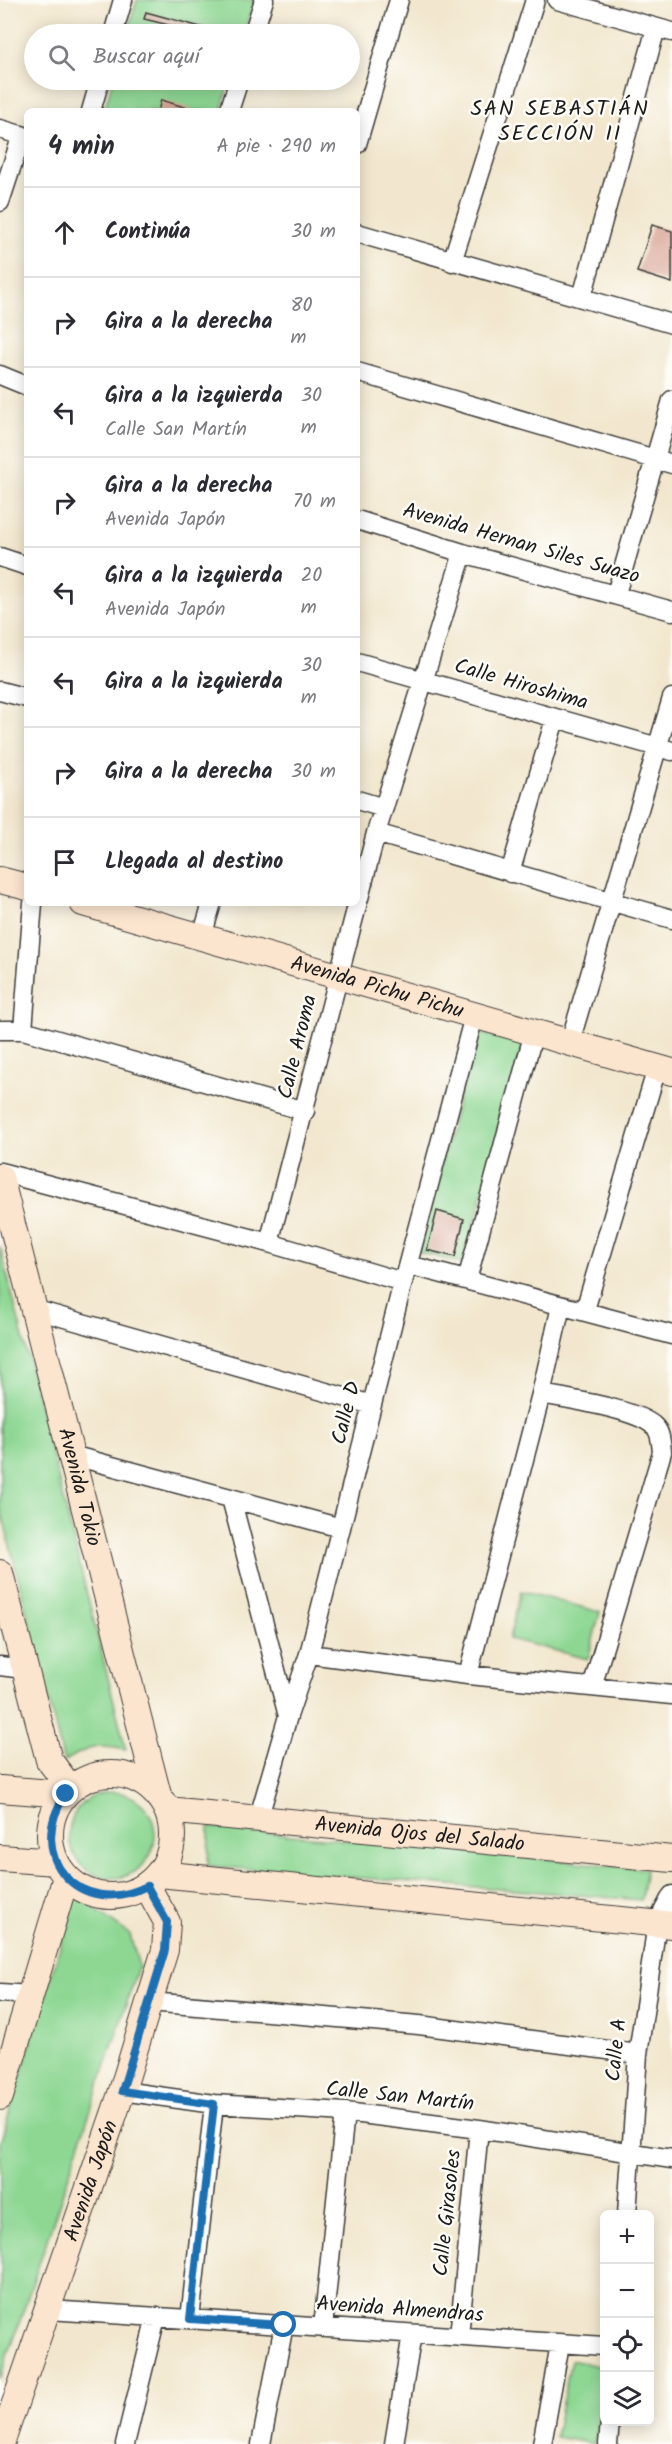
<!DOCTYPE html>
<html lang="es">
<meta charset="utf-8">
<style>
:root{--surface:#fff;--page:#f2f2f3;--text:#2b2b33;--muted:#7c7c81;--line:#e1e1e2}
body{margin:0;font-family:Kalam,sans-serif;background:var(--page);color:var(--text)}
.controls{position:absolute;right:18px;bottom:18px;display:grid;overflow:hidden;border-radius:9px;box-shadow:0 3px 15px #0003}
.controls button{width:54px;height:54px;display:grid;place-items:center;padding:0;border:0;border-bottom:2px solid var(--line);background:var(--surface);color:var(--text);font:30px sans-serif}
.stop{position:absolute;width:18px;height:18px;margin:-14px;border:4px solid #1f6fb2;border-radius:50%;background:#fff}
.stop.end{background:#1f6fb2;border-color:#fff;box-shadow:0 2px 6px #0008}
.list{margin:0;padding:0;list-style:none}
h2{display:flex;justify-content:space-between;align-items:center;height:78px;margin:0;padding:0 24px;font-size:26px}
h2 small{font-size:20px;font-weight:400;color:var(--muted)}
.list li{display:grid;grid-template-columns:39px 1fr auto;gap:18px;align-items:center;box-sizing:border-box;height:90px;padding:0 24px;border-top:2px solid var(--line)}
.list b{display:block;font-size:22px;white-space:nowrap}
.list p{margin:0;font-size:20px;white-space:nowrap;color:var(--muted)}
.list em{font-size:20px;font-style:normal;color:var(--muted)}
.icon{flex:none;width:33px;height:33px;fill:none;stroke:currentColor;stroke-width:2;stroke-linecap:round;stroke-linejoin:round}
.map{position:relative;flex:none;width:672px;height:2444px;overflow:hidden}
.search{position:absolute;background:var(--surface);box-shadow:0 3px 15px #0003;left:24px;top:24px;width:336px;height:66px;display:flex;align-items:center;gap:15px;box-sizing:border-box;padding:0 21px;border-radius:33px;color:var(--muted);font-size:22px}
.panel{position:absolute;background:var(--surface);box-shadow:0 3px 15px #0003;left:24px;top:108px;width:336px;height:798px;border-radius:9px}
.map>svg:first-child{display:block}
.green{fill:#8dd793;stroke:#547a58;stroke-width:1.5}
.building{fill:#d9a79a}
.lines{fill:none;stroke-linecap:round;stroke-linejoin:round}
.street-casing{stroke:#3c3a37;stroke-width:21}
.secondary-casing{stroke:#3c3a37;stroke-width:28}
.street{stroke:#fff;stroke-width:18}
.secondary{stroke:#fce5cf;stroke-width:26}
.route{stroke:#1f6fb2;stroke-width:8}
.labels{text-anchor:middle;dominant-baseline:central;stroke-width:5;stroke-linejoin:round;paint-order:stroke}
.street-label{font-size:21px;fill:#1c1c1c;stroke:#fdfcf7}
.neighbourhood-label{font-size:22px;letter-spacing:1.5px;fill:#1c1c1c;stroke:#fdfcf7}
</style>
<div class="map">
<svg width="672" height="2444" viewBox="0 0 672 2444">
<rect width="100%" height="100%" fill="#fdfcf7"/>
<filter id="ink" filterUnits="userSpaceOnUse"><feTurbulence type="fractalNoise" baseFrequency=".0167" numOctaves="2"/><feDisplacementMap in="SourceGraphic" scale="12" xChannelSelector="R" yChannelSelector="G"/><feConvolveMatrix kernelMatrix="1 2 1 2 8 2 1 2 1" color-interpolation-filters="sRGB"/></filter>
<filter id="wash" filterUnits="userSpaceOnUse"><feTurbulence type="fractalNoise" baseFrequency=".008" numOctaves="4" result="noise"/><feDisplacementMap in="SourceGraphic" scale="24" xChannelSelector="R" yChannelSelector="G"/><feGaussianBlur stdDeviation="1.35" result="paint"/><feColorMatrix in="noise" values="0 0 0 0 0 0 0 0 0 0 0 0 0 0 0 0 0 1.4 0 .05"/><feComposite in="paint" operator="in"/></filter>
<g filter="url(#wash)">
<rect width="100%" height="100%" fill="#f2e7ce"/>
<path class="green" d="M137,0H254L244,34H127Z
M113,80H230L221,111H104Z
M476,1032L523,1044L464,1264L418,1252Z
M0,1246L126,1750C99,1744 87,1746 64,1762L0,1505Z
M521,1591L600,1612L588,1659L509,1639Z
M69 1835a43 43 0 1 1 86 0a43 43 0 1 1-86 0Z
M209,1827L646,1869L641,1900L208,1866Z
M76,1895L130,1935L139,1966L0,2380V2143Z
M571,2360L604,2367V2393L594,2444L555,2437Z"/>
<g id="blocks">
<path class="building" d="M146,12L208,29L206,34L144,19Z
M161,100L191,109V111H158Z
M652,225L672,231V283L637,272Z
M437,1211L464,1219L455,1257L427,1250Z"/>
</g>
</g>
<g filter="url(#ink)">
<use href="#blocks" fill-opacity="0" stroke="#3c3a37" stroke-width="1.5"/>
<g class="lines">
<defs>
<path id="street" d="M557,0L672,32
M113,34L123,0
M253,34L264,0
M91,111L100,80
M229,111L239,80
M0,129L27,137
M357,144L399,0
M0,202L22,135
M357,233L672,324
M452,262L535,0
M582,297L656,28
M357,372L672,464
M0,375L27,386
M357,520L463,553L672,611
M0,557L27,566
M616,594L672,400
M357,662L672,751
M0,691L27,698
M357,800L384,808
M376,833L672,919
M510,873L555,719
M202,936L212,903
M0,1030H23L305,1111
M23,1030L33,903
M570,1042L672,698
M0,1172L269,1243L403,1282
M269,1243L376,833L463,553
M409,1265L672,1335
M467,1280L534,1032
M33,1309L372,1405
M585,1310L657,1068
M541,1394C567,1399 636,1409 654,1426C661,1432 661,1443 662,1452L592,1687
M71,1455L341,1528
M231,1498L288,1716
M309,1654L468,1675L672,1695
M0,1666L24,1669
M468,1675L541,1394L561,1306
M258,1820L288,1716L309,1654L403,1282L474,1016
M0,1993L31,1995
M150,2002L419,2025L638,2054
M122,2091L214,2104L345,2112L479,2129L672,2159
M627,2214L638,2054L657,1923L672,1895
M49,2310L604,2346
M190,2319L214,2104
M323,2328L345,2112
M459,2337L479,2129
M125,2444L156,2317
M261,2444L284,2325
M394,2444L412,2334
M542,2444L560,2344
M608,2444L610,2422"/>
<g id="secondary">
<path d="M0,880L27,887"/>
<path id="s1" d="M83,903L672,1072"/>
<path id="s2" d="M0,1177L158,1795"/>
<path d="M0,1573L49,1760L71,1789"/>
<circle cx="111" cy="1835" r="61"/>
<path d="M0,1789L65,1794"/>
<path id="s3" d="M167,1810L672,1859"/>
<path d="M0,1858L56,1862"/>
<path d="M159,1874L672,1925"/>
<path d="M0,2097L66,1877"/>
<path id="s4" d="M1,2444L122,2091L165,1950L167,1922L147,1886"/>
</g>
</defs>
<use href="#street" class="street-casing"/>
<use href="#secondary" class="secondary-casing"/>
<use href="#street" class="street"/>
<use href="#secondary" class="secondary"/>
</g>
</g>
<g class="lines" filter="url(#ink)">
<path class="route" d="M66,1794C23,1856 80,1920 147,1886L167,1922L165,1950L122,2091L214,2104L190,2319L284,2325"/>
</g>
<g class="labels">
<g class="street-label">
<text transform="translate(521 544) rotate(16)">Avenida Hernan Siles Suazo</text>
<text transform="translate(521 685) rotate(16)">Calle Hiroshima</text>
<text stroke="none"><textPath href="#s1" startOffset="306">Avenida Pichu Pichu</textPath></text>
<text transform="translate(298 1047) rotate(-76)">Calle Aroma</text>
<text transform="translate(347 1413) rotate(-76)">Calle D</text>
<text stroke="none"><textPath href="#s2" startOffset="320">Avenida Tokio</textPath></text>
<text stroke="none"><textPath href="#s3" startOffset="254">Avenida Ojos del Salado</textPath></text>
<text transform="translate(617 2050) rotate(-84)">Calle A</text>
<text transform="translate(400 2097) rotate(6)">Calle San Martín</text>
<text stroke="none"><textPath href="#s4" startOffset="278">Avenida Japón</textPath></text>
<text transform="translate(448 2213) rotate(-84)">Calle Girasoles</text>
<text transform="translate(400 2310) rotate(4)">Avenida Almendras</text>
</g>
<g class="neighbourhood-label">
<text x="560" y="109">SAN SEBASTIÁN<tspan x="560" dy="25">SECCIÓN II</tspan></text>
</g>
</g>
</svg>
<div class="controls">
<button>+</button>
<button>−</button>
<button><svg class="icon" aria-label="locate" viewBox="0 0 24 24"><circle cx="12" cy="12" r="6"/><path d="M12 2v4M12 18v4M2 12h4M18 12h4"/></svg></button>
<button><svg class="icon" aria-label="layers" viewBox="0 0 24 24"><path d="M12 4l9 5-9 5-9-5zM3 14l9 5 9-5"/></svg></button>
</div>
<div class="stop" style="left:284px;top:2325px"></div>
<div class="stop end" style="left:66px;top:1794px"></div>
<div class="search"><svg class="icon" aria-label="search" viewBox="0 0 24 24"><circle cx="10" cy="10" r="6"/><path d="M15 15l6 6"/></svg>Buscar aquí</div>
<section class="panel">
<h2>4 min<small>A pie · 290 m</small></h2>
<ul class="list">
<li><svg class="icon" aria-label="ahead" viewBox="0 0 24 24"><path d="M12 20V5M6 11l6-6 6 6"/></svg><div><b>Continúa</b></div><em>30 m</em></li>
<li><svg class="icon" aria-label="right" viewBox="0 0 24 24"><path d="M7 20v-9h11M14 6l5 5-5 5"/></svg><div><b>Gira a la derecha</b></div><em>80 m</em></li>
<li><svg class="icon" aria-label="left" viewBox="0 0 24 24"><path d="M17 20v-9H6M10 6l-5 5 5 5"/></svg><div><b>Gira a la izquierda</b><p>Calle San Martín</p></div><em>30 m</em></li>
<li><svg class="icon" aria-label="right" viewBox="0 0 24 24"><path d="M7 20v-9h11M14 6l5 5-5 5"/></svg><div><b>Gira a la derecha</b><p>Avenida Japón</p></div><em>70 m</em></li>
<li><svg class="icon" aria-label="left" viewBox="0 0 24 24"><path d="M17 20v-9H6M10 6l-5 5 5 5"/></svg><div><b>Gira a la izquierda</b><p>Avenida Japón</p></div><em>20 m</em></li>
<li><svg class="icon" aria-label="left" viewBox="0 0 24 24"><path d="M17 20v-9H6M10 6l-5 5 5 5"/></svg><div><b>Gira a la izquierda</b></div><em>30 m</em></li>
<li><svg class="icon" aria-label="right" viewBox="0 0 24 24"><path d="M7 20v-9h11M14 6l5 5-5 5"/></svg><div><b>Gira a la derecha</b></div><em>30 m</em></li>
<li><svg class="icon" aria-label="arrive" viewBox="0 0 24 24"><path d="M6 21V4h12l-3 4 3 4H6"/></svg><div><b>Llegada al destino</b></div></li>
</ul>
</section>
</div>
